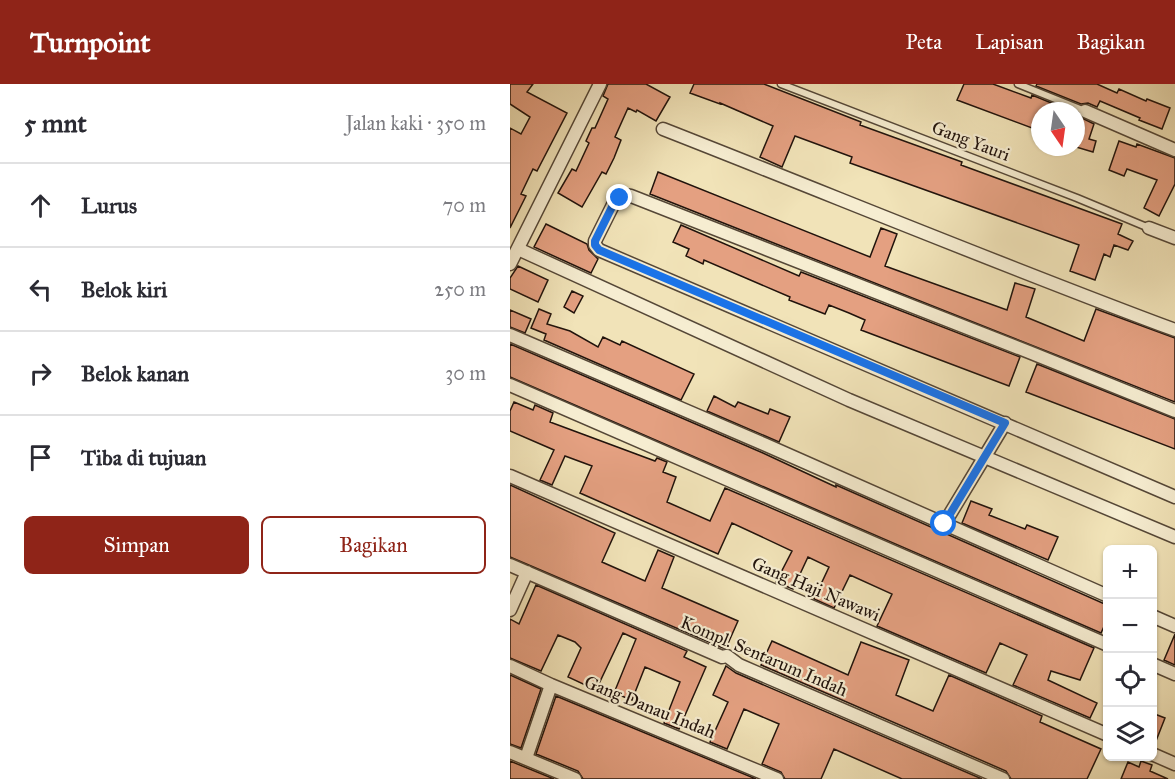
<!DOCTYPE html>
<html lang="id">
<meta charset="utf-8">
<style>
:root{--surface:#fff;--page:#f7f7f7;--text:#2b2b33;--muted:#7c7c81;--line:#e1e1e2;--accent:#8f2418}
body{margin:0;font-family:"IM FELL Great Primer",serif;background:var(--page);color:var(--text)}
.controls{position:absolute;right:18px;bottom:18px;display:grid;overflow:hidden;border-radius:9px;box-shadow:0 2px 4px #0004}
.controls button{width:54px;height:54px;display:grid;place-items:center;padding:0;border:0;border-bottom:2px solid var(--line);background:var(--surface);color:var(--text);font:30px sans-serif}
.compass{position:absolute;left:521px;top:18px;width:54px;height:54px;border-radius:50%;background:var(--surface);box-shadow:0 2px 4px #0004;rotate:167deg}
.stop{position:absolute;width:18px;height:18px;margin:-14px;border:4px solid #1a73e8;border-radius:50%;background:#fff}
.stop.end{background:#1a73e8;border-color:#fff;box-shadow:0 2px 6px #0008}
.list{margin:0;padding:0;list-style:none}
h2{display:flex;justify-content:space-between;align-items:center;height:78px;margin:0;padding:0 24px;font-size:26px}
h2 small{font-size:20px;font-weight:400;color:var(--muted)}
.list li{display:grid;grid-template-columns:39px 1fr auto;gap:18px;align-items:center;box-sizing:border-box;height:84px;padding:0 24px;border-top:2px solid var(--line)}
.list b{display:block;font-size:22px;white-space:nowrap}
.list em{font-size:20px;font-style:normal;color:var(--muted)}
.actions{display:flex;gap:12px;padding:18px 24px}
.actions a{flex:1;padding:14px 0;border:2px solid var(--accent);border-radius:9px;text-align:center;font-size:21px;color:var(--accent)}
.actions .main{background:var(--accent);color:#fff}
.icon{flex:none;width:33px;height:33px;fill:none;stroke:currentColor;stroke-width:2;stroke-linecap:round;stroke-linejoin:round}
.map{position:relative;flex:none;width:665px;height:695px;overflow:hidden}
header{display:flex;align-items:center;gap:36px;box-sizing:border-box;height:84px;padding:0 30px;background:var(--accent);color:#fff}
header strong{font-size:28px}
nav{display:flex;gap:33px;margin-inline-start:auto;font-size:21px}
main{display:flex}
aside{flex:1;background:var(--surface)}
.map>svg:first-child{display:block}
.building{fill:#e4a081;stroke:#21130c;stroke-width:1.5}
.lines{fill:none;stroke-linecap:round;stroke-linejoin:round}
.lane-casing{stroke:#554737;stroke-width:9}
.street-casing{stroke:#554737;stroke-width:15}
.lane{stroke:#f6edd1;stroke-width:6}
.street{stroke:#f6edd1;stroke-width:12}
.route{stroke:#1a73e8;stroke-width:8}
.labels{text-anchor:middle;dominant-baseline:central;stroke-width:4.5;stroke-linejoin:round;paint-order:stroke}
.street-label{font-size:18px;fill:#21130c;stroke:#f6edd1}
</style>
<header>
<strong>Turnpoint</strong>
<nav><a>Peta</a><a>Lapisan</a><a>Bagikan</a></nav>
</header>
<main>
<aside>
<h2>5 mnt<small>Jalan kaki · 350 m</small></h2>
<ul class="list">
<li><svg class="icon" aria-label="ahead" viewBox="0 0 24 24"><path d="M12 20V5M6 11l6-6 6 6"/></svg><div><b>Lurus</b></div><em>70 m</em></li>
<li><svg class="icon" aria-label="left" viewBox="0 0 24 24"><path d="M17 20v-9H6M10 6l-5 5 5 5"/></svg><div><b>Belok kiri</b></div><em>250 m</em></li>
<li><svg class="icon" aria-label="right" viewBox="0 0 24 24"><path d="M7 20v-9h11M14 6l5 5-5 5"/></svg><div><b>Belok kanan</b></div><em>30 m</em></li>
<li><svg class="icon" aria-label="arrive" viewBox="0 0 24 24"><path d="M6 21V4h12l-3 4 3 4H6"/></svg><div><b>Tiba di tujuan</b></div></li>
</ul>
<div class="actions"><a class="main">Simpan</a><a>Bagikan</a></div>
</aside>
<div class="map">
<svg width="665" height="695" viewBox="0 0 665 695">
<rect width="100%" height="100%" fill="#f1e3b8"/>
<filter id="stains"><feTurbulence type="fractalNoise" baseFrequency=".00333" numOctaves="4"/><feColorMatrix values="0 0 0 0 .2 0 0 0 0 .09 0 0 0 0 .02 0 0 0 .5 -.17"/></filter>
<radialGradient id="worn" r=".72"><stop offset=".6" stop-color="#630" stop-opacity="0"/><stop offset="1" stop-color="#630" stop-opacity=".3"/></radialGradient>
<path class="building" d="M0,0H23L17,8L57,29L27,87L23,85L11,110L16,112L0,144V44L11,50L20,33L0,20Z
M98,0H136L160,13L146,37L127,26L126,28L118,24L105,53L111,56L104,74L96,90L92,88L72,123L48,109L62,85L66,87L79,59L76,57L82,44H85L98,15L93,12Z
M184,0H254L351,38L350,41L452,78L451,81L612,140L608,150L623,157L618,166L604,161L600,173L594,170L585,196L560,187L569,161L340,79L342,73L285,52L272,83L250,73L263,42L210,19V20L180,9Z
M454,0H483L521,14L522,11L561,27H530V47L447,16Z
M527,0H587L607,9L609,5L636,17L637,15L660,24L652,45L629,36L630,34L590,17L587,23L578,19L571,20L526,2Z
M570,33L584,40L579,55L586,57L583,68L566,63V48Z
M609,57L626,63L627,60L665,74V100L649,132L634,124L647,96L617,85L614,92L599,86Z
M148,88L360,173L371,144L387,150L375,182L497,226L505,199L525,205L516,233L574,257L586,225L665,254V318L140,110Z
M36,140L77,160L79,166L88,175L81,189L24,163Z
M171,141L289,192L291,188L510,273L499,302L351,246L355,236L339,229L319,221L315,230L279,216L280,213L194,176L193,180L176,172L179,165L163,158Z
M8,182L38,196L28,218L0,205V194Z
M62,207L73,212L64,229L54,223Z
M29,225L41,230L37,240L60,247L88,263L93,253L110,261L112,257L184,290L171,316L34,256L36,250L21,244Z
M0,226L21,235L15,249L0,243Z
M0,260L253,369L326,403V401L597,521V536L591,549L0,293Z
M527,280L665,335V365L516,308Z
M204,312L225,323L228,318L258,330L260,325L280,333L269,358L197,327Z
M4,318L23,326L25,321L43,329L40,338L145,377L147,374L157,378L153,388L166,393L157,418L200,437L215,404L584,564L570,596L541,587L538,596L587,619L580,634L503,601L517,571L490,559L476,589L367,542L382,510L340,491L324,524L304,515L319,483L298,473L283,505L266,498L282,467L222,439L208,470L70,409L82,382L55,372L42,401L30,396L44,366L0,347V327Z
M0,401L105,449L92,478L135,497L148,466L164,473L152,504L228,537L216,564H213L0,473Z
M461,417L482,425L479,431L515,445L517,441L548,453L538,476L452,439Z
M26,501L177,567L174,573L196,583L169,645L154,639L170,598L135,583L122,616L104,609L126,555L113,549L86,606L58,593L71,564L65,558L48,551L31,587L0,574V535L9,540Z
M665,550V581L654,576Z
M262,557L338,591L351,558L399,576L386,611L423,627L439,591L532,632L530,638L591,665L577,695H501L496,687L251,581Z
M216,582L226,589L472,695H392L324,665L311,695H275L271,688L252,680L269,640L234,625L217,665L200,658L218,618L203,611Z
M0,591L31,605L11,664L0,660Z
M46,612L246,695H73L68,687L26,670Z
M642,629L655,634L644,662H642Z
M0,677L44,695H0Z
M631,677L642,681L640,687L658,695H611L618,678L629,683Z"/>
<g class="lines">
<defs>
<path id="lane" d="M271,0L567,114L639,144
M508,0L575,27"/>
<path id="street" d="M575,27L665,66
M153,45C324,112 493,182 665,246
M639,144L665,154
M8,165L339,316L665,453
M0,180L90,0
M0,251L256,361L598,512
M0,301L598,561
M665,327L519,268L121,112L114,111L103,121L85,157V161L89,166L665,413
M0,392L598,651
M434,440L495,339
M0,481L212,573L217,572L229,581L493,695
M0,526L17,488
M642,532L665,542
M642,580L665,590
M0,582L41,601L267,695
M0,668L65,695
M642,670L665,680
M16,674L41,601"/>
</defs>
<use href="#lane" class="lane-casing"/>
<use href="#street" class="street-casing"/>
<use href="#lane" class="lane"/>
<use href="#street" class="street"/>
</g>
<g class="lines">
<path class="route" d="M110,114L103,121L85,157V161L89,166L495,339L434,440"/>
</g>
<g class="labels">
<g class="street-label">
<text transform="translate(461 57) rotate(21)">Gang Yauri</text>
<text transform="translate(306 505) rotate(23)">Gang Haji Nawawi</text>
<text transform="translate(254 572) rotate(23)">Kompl. Sentarum Indah</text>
<text transform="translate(140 623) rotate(22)">Gang Danau Indah</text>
</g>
</g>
<rect width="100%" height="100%" filter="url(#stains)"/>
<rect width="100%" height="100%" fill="url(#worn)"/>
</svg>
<div class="controls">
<button>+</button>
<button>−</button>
<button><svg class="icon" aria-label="locate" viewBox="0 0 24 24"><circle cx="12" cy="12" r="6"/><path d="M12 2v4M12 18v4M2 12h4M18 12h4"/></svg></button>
<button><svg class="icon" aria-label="layers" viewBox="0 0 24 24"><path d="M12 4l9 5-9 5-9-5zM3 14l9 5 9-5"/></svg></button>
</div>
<svg class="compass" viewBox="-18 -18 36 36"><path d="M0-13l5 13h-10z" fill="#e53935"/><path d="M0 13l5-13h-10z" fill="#7c7c81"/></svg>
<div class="stop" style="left:434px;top:440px"></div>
<div class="stop end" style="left:110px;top:114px"></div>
</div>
</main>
